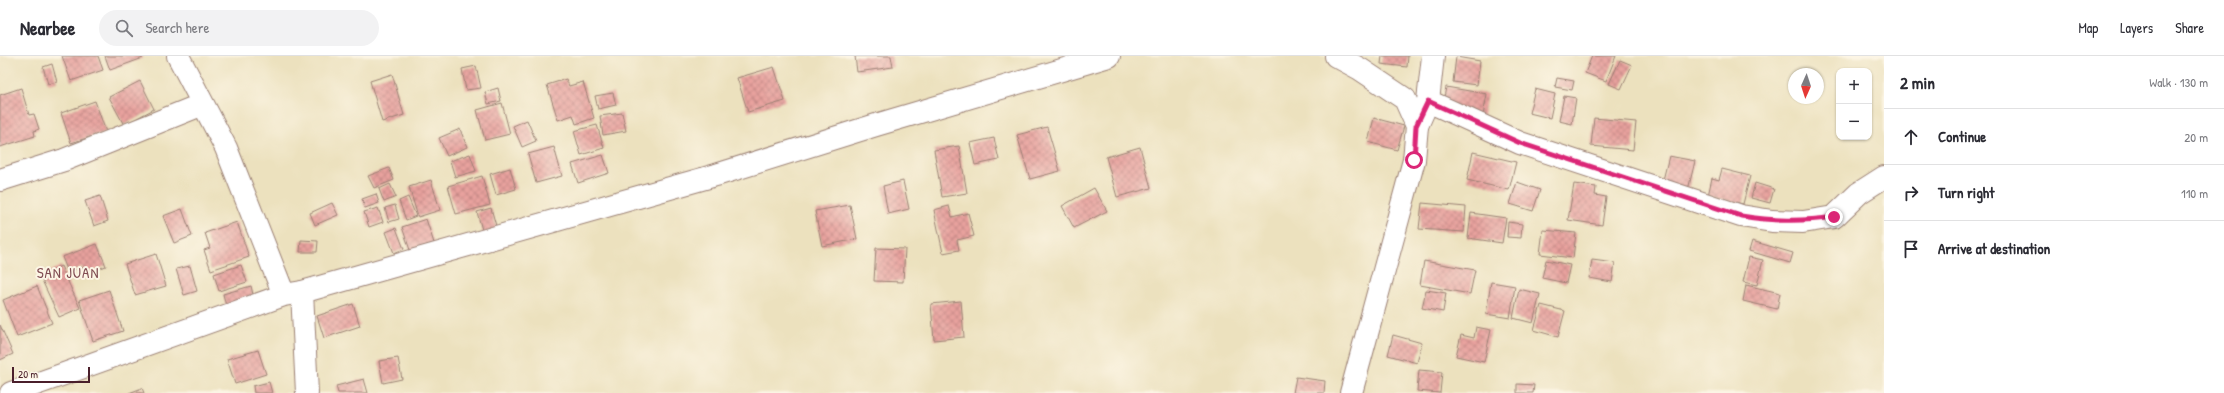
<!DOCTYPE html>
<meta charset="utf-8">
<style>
:root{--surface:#fff;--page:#f2f2f3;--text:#2b2b33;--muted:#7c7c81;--line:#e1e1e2}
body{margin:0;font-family:"Patrick Hand",sans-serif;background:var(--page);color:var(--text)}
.controls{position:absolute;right:12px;top:12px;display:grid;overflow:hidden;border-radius:8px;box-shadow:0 1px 3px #0004}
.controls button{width:36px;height:36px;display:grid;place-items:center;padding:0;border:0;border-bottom:1px solid var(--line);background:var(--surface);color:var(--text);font:20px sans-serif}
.compass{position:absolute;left:1788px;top:12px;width:36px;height:36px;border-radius:50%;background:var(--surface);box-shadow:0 1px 3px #0004;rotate:183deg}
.scale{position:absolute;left:12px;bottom:10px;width:78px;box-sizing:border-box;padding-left:4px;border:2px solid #4a1f2b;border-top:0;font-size:11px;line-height:14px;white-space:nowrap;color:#4a1f2b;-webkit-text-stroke:3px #fcf5e5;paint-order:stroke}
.stop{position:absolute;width:12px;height:12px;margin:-9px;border:3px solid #db2777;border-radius:50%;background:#fff}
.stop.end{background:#db2777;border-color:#fff;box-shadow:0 1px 4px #0008}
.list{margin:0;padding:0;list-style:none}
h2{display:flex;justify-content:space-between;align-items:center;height:52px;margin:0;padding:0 16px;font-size:17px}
h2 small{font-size:13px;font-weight:400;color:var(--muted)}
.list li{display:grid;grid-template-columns:26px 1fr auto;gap:12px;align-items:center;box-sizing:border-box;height:56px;padding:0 16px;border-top:1px solid var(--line)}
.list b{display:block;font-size:15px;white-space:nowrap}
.list em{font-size:13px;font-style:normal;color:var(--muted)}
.icon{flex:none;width:22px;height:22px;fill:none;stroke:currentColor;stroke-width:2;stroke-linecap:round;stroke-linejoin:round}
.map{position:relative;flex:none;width:1884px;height:337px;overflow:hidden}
header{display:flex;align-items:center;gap:24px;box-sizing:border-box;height:56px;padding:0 20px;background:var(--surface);border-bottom:1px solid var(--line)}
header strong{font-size:19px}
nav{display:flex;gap:22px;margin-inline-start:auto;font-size:14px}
.search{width:280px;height:36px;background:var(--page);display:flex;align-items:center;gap:10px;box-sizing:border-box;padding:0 14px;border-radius:22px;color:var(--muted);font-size:15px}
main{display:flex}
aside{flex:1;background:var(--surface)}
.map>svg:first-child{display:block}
.building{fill:url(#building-cross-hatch)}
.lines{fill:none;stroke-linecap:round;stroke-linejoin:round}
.minor-casing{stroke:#9b8074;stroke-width:24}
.tertiary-casing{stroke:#9b8074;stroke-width:24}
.minor{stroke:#fff;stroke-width:22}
.tertiary{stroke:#fff;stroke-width:22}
.route{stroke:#db2777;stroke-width:5}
.labels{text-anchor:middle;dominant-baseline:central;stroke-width:4;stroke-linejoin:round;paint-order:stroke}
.quarter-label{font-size:15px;letter-spacing:1px;fill:#814d53;stroke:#fcf5e5}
</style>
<header>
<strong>Nearbee</strong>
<div class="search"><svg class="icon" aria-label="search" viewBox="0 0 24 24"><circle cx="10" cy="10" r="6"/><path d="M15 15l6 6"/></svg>Search here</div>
<nav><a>Map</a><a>Layers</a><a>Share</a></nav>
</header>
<main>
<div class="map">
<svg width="1884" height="337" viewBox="0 0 1884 337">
<defs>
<pattern id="building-cross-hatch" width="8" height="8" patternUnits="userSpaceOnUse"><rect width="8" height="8" fill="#e8a29e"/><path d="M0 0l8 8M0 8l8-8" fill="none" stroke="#be8381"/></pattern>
</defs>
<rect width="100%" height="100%" fill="#fcf5e5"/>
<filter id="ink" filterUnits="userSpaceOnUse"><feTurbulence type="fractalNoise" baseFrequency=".025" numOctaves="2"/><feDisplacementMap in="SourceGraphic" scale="8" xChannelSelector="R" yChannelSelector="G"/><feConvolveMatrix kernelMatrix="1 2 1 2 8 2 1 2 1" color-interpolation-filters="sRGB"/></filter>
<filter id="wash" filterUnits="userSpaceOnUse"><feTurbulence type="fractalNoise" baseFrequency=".012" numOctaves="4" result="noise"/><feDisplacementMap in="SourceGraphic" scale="16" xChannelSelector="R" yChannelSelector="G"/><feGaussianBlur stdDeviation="0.9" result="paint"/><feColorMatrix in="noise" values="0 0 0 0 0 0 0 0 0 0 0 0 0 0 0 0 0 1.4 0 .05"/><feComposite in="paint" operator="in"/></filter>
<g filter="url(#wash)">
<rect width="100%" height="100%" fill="#ece1be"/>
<g id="blocks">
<path class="building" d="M62,0H98L103,14L71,25Z
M105,0H142L143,2L110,14Z
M855,0H891L893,11L857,16Z
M1382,0H1408L1407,11L1381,8Z
M1592,0H1616L1606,25L1585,17Z
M1456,1L1480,5L1477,29L1453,26Z
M1620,4L1632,9L1621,33L1609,28Z
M52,8L57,26L48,28L43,11Z
M476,10L481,32L466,34L462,13Z
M774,11L785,45L748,56L737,22Z
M392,18L404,59L382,66L370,25Z
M1557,22L1574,25L1572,34L1555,31Z
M566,23L569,30L583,26L594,62L576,68L573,59L558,64L547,29Z
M140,25L154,53L124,69L109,41Z
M1446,31L1487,38L1483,60L1442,53Z
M21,32L29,59L34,58L39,73L34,75L35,80L0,91V39Z
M498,32L501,45L488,48L485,36Z
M1535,33L1555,38L1550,62L1529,57Z
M613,37L616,49L598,53L595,40Z
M1564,40L1576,42L1572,68L1559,65Z
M95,45L106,76L71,87L61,57Z
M502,47L510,78L485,84L477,54Z
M622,57L626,75L603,79L600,60Z
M1374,62L1404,70L1397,94L1368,86Z
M1594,62L1636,66L1633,94L1591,90Z
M527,64L536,85L522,91L513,70Z
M597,69L604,92L581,99L574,75Z
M1047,71L1060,115L1030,123L1017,79Z
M460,73L467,91L447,100L439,82Z
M994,82L999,104L975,109L970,87Z
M959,90L967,137L942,141L934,94Z
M554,91L562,120L536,127L528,98Z
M1140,91L1151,132L1117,141L1106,101Z
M1473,96L1516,106L1509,134L1467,124Z
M470,98L476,115L455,121L450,105Z
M603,99L609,117L578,127L572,108Z
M1669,100L1695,105L1688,134L1662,128Z
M389,112L394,124L374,132L368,120Z
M510,112L516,133L496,139L490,118Z
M1722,113L1750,120L1743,148L1708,140L1712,122L1719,124Z
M482,120L490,149L456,158L448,130Z
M431,124L440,154L418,161L409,131Z
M903,125L909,153L888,158L883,130Z
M1517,126L1540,134L1533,155L1510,148Z
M1755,127L1774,133L1770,147L1751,142Z
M390,128L396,141L384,146L379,133Z
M1574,128L1596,131L1595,139L1606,141L1602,169L1568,164Z
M1094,132L1107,155L1074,172L1062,150Z
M376,138L379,147L365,152L362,143Z
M100,140L108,165L94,170L85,145Z
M408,141L416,160L406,164L399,145Z
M332,147L338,159L315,169L310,157Z
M1422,147L1466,151L1464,176L1419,173Z
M395,149L399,163L389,166L385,152Z
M850,149L857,183L822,190L815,155Z
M949,150L952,161L968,157L974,180L957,184L959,194L943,197L934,154Z
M378,152L383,166L369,171L364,156Z
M491,152L498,177L484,181L477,156Z
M182,153L192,180L174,187L163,160Z
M1471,157L1506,162L1502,187L1468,182Z
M426,163L434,187L410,194L402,171Z
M237,166L249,201L211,214L204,194L210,192L205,177Z
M1508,166L1522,168L1521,182L1507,181Z
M396,172L404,193L394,197L386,176Z
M1543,174L1576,177L1573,202L1540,198Z
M301,184L318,185L317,196H300Z
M1752,185L1793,197L1790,207L1749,195Z
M97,188L106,210L85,218L82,211L68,216L62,201Z
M876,192L905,193L903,226L874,225Z
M156,198L166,230L135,239L125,208Z
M1749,201L1763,204L1757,229L1743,226Z
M1546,204L1570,209L1566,227L1542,222Z
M1592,204L1615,207L1612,226L1589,222Z
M1424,205L1475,214L1470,238L1420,229Z
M241,209L247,226L219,235L214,218Z
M61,210L80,252L59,261L40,220Z
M190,210L197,235L184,239L176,213Z
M1491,226L1515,230L1510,262L1486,258Z
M1746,229L1780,237L1777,253L1743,245Z
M37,230L52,267L17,281L3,244Z
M251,230L255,247L227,254L223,238Z
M1519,233L1540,238L1533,267L1513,262Z
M109,234L123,275L93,285L79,244Z
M1426,234L1446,237L1443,256L1422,252Z
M961,245L964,281L934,284L931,248Z
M353,248L360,270L324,282L317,260Z
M1541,249L1565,255L1558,281L1534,274Z
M0,269L13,298L0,304Z
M1476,271L1491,274L1484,306L1456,300L1461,279L1474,282Z
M1393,279L1422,287L1417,307L1388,299Z
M258,294L266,318L235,328L227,303Z
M398,302L402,323L383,327L379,305Z
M1419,314L1442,316L1440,337L1417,335Z
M1296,321L1325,325L1324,337H1293Z
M364,323L368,337H338L336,330Z
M269,326L272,337H254L253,330Z
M1517,328L1534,329L1533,337H1517Z
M142,332L144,337H129Z"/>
</g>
</g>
<g filter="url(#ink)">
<use href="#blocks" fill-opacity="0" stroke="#9b8074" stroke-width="1"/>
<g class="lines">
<defs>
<path id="minor" d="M178,0L226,92L284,239
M1428,45L1433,0
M1417,70L1428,45L1520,87L1741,160L1772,165L1803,166L1834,161L1859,137L1884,121
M0,124L64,104L203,48
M11,337L284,239L302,236"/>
<path id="tertiary" d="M1336,0L1360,13L1405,43L1417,70L1414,104L1351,337
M307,337L302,236L716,119L876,69L1109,0"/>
</defs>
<use href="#minor" class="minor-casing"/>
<use href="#tertiary" class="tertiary-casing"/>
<use href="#minor" class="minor"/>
<use href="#tertiary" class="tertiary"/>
</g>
</g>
<g class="lines" filter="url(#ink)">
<path class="route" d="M1414,104L1416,70L1428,45L1520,87L1741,160C1774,165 1800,166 1834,161"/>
</g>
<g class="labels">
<g class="quarter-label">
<text x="68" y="216">SAN JUAN</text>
</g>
</g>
</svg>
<div class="controls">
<button>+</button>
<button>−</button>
</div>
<svg class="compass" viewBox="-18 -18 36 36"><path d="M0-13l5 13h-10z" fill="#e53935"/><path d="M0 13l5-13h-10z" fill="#7c7c81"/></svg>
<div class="scale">20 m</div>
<div class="stop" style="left:1414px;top:104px"></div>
<div class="stop end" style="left:1834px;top:161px"></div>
</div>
<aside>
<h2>2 min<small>Walk · 130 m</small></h2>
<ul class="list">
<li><svg class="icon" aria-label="ahead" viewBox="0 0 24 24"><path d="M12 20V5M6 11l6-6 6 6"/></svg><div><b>Continue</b></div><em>20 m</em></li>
<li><svg class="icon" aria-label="right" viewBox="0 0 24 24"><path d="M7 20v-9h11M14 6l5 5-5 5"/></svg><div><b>Turn right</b></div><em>110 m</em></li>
<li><svg class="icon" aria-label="arrive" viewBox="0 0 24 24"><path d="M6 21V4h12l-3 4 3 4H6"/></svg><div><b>Arrive at destination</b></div></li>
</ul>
</aside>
</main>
